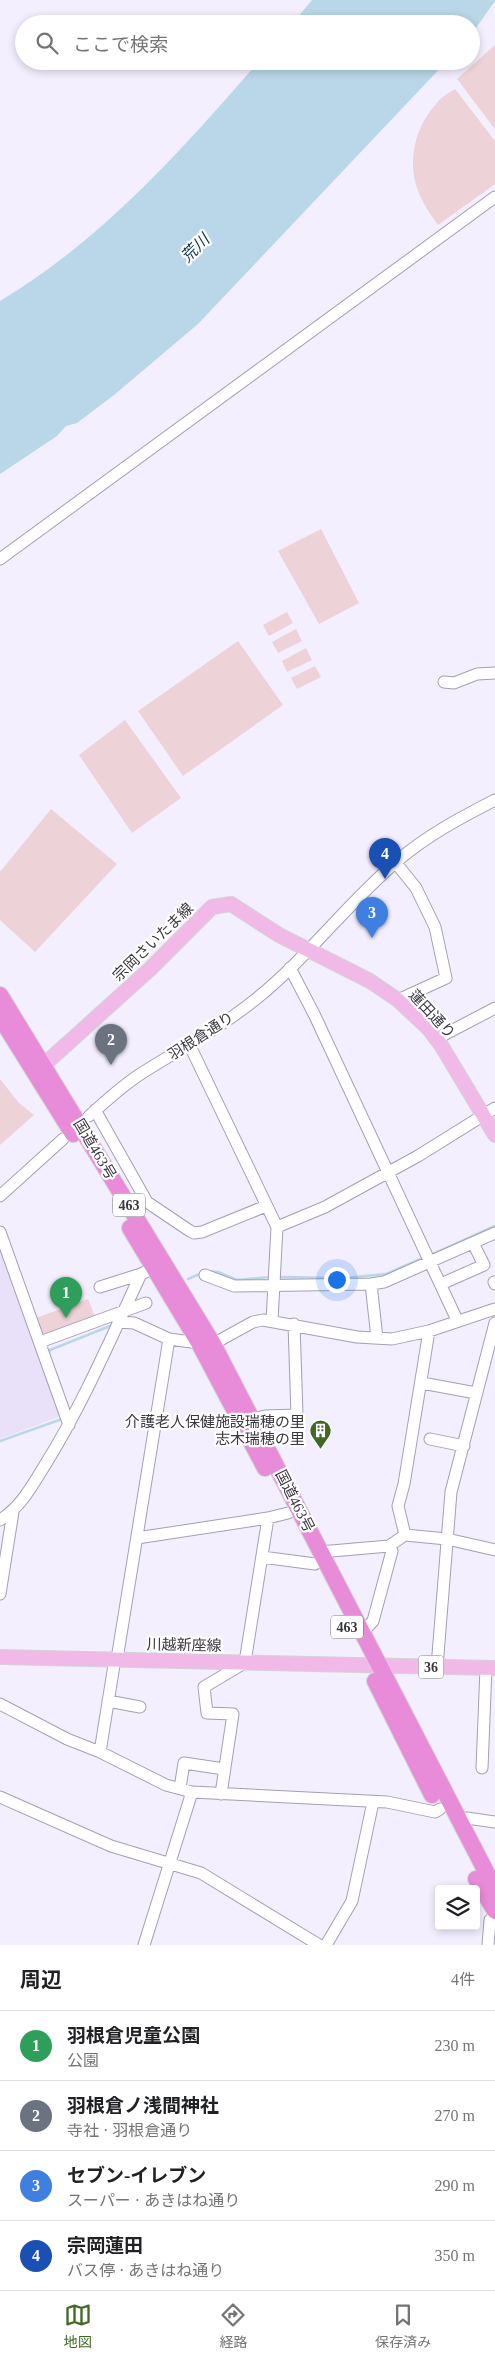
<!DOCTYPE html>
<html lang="ja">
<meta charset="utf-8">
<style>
:root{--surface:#fff;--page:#f6f6f6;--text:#202124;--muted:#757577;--line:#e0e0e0;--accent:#416924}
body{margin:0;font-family:"Times New Roman","Noto Sans JP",serif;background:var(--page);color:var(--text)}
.controls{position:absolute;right:15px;bottom:15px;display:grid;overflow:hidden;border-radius:5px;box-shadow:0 2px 8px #0003}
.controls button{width:45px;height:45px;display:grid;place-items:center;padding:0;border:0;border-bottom:1px solid var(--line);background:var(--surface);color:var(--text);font:25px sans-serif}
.you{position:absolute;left:336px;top:1279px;width:18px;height:18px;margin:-12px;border:4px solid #fff;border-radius:50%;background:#1a73e8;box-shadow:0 0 0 8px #1a73e833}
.badge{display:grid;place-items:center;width:32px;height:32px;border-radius:50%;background:var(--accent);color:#fff;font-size:16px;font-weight:700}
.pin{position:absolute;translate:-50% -41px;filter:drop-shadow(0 1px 2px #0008)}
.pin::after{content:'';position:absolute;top:26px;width:18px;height:15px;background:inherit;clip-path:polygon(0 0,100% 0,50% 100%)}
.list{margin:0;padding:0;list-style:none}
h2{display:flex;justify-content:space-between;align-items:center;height:65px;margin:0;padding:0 20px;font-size:21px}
h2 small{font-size:16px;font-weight:400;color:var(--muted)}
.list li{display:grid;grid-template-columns:32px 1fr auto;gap:15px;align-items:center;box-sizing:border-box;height:70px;padding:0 20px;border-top:1px solid var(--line)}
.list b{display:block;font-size:19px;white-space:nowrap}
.list p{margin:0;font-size:16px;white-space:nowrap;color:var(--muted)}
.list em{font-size:16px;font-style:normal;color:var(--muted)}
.icon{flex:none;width:28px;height:28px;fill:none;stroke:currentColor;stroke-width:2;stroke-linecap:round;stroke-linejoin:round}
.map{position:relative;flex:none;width:495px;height:1945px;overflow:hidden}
.search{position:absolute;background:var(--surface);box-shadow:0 2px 8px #0003;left:15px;right:15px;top:15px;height:55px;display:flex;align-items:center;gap:12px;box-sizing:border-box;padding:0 18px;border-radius:28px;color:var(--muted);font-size:19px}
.sheet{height:345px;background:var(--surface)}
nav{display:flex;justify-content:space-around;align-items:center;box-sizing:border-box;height:70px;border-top:1px solid var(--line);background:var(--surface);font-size:14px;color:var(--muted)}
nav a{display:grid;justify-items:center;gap:2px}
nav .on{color:var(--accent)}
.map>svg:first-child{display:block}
.built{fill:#e9e1fa}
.green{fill:#edd2d7}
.water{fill:#b9d7e9}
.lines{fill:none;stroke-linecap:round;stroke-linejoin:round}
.stream{stroke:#b9d7e9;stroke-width:2.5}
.minor-casing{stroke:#a59eb5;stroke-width:13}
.major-casing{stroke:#d4d3d5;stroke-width:16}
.highway-casing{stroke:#d4d3d5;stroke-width:18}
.minor{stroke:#fff;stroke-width:11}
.major{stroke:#f1b9e8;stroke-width:14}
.highway{stroke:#e88bd8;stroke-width:16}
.labels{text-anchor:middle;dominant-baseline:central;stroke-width:4.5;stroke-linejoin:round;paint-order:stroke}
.shield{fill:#fff;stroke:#75737a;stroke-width:1}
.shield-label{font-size:14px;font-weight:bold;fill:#3a3741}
.street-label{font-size:15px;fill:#3a3741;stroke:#fff}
.poi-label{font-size:15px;fill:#3a3741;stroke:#fff;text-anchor:end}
.water-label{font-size:16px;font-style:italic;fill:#0e374a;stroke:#fff}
</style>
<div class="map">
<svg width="495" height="1945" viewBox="0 0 495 1945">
<rect width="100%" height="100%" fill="#f4effe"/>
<path class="built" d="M0,1245L61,1416L0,1439Z"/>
<path class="green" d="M495,45V129L457,79Z
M455,89L495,141V184L438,225C430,214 422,202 417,188C407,159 416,125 437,103C441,97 449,93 455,89Z
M321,529L359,603L319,624L278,551Z
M287,612L293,623L269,636L263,625Z
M296,629L302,641L278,653L272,642Z
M238,641L283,705L183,776L138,711Z
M306,648L312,660L287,672L282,661Z
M315,666L321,677L297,689L291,678Z
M125,720L181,798L132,833L79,755Z
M51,809L117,864L35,952L0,920V872Z
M0,1079L19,1103L34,1115L0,1145Z
M88,1299L95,1317L43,1336L36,1318Z"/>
<path class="water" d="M312,0H495V1L471,35V24H292Z
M259,61H447L198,324L114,395L77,423L66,426L57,436L0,474V301C102,240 182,150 259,61Z"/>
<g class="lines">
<path class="stream" d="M433,1254L495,1226
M207,1271L218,1272L237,1280L270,1277
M278,1277L345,1278L386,1274L423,1258
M188,1279L202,1273
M49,1354L50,1350L110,1326
M0,1441L62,1419"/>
<defs>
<path id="minor" d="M0,559L495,197
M444,682L454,683L477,674L495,673
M396,863L416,888L435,927L446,978L398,1000
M290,968L314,1014L457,1320
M436,1039L495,1008
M190,1046L277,1227L272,1321
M95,1110L147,1202L190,1231L194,1233L202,1232L266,1206
M89,1116C106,1101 123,1085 142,1073C180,1049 220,1028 256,999C307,958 346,905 396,862C426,836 460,818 495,800
M0,1196L63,1139
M277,1227L325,1207L418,1156L495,1108
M0,1232L69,1425
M205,1275L234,1286L371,1284L384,1282L495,1233
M494,1282L495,1284
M371,1284L377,1338
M441,1284L484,1265L473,1243
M100,1287L141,1274
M118,1322L134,1323L169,1339L199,1343
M40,1342L146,1303
M213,1344L253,1322L263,1320L357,1337L392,1339L429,1331L495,1309
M422,1383L476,1393
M253,1419L265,1416L297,1415L294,1324
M430,1439L464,1446
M0,1520C21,1507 32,1486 45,1465C83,1404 111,1338 141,1274L154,1268
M405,1535L398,1506L404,1484L429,1331
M137,1538L268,1518L288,1513
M320,1552L389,1546L405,1535L447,1539L495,1550
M262,1557L315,1564
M0,1594L13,1512
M362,1633L373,1621L392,1551L389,1546
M117,1659L169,1339
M245,1662L268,1518
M437,1667L451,1492L495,1323
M108,1701L140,1707
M0,1704L67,1739L100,1752L166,1785L192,1792L387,1802L435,1812L440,1809
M100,1752L115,1659
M482,1768L486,1668
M180,1788L184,1763L224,1769
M221,1794L233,1714L207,1713L204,1687L246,1662
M0,1797L111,1846L201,1873L319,1945
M459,1822L467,1818L495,1822
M144,1945L192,1792
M326,1945L352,1901L373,1802
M488,1945L490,1920L495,1917"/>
<path id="major" d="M36,1072L150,969L212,907L231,904L279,935L370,981L398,1000L428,1028L441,1045L495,1135
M0,1657L495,1668"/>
<path id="highway" d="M0,995L213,1344L495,1889
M0,1017L73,1134
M130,1228L199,1343L265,1468
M375,1681L432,1795
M476,1879L495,1911"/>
</defs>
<use href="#minor" class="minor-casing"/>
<use href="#major" class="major-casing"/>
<use href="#highway" class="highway-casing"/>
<use href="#minor" class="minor"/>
<use href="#major" class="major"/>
<use href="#highway" class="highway"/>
</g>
<defs>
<symbol id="building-pin" viewBox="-11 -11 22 30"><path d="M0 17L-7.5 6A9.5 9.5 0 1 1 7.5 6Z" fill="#416924" stroke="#fff"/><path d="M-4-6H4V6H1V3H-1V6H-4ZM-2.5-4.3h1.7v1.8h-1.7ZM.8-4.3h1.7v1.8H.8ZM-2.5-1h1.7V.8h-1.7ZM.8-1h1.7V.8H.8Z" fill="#fff"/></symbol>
</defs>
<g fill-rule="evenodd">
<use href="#building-pin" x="308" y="1418" width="25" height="34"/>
</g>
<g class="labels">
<g class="shield">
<rect x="113" y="1193.5" width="32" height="23" rx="4"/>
<rect x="331" y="1615.5" width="32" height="23" rx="4"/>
<rect x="418.5" y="1655.5" width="25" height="23" rx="4"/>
</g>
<g class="shield-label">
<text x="129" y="1205">463</text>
<text x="347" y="1627">463</text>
<text x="431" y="1667">36</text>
</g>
<g class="street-label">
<text transform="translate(153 942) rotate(-44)">宗岡さいたま線</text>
<text transform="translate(432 1014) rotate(47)">蓮田通り</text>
<text transform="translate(201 1036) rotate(-33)">羽根倉通り</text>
<text transform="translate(95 1149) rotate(59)">国道463号</text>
<text transform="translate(295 1501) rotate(63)">国道463号</text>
<text transform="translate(184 1645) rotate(1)">川越新座線</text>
</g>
<g class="poi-label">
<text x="305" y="1422">介護老人保健施設瑞穂の里<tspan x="305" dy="17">志木瑞穂の里</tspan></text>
</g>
<g class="water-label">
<text transform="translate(195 248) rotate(-45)">荒川</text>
</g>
</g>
</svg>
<div class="controls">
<button><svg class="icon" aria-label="layers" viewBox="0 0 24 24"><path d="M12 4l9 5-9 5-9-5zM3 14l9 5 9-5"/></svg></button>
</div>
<div class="you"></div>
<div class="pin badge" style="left:66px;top:1318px;background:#2e9e5b">1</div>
<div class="pin badge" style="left:111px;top:1065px;background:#6b7280">2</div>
<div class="pin badge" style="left:372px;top:938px;background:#3f7fe0">3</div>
<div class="pin badge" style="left:385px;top:879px;background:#1a4fb4">4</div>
<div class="search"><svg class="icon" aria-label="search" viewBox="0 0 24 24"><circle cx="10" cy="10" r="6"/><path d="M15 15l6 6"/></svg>ここで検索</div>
</div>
<section class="sheet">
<h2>周辺<small>4件</small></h2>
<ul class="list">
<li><span class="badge" style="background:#2e9e5b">1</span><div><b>羽根倉児童公園</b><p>公園</p></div><em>230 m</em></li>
<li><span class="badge" style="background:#6b7280">2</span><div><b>羽根倉ノ浅間神社</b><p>寺社 · 羽根倉通り</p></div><em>270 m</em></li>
<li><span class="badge" style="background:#3f7fe0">3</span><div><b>セブン-イレブン</b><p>スーパー · あきはね通り</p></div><em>290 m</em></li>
<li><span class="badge" style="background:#1a4fb4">4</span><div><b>宗岡蓮田</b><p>バス停 · あきはね通り</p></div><em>350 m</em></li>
</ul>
</section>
<nav>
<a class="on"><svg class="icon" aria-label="map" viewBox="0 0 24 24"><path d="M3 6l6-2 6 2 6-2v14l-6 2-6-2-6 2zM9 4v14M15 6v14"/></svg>地図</a>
<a><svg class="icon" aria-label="directions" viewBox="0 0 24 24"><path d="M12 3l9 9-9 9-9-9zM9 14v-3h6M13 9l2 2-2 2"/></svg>経路</a>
<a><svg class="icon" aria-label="saved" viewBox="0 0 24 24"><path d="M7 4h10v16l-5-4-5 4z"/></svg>保存済み</a>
</nav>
